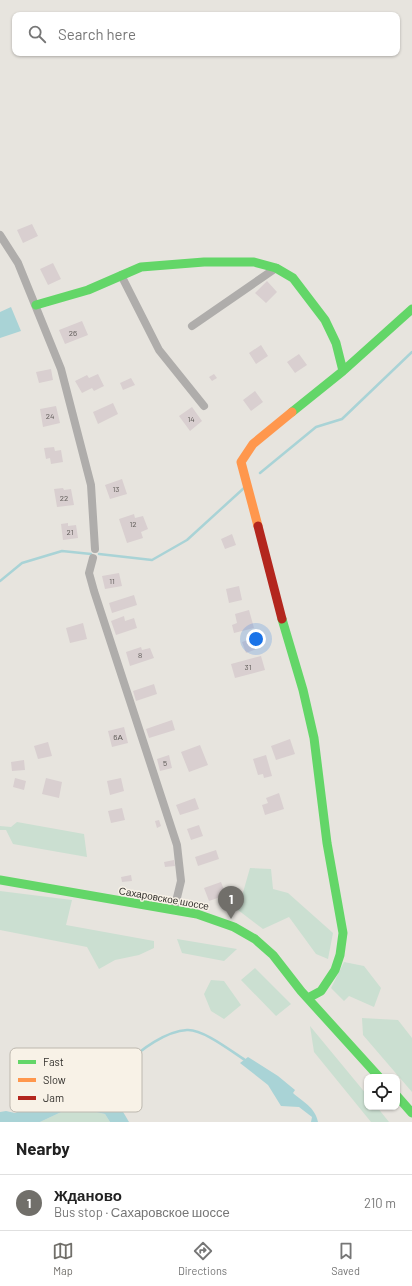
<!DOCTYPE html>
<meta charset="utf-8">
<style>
:root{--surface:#fff;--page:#f2f2f2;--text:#222;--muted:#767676;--line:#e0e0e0;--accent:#716f6a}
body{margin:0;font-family:Barlow,sans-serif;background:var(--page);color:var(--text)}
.controls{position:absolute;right:12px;bottom:12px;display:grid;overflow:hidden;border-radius:8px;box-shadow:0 1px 3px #0004}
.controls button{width:36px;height:36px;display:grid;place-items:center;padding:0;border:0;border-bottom:1px solid var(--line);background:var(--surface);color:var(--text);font:20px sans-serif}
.you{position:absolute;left:256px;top:639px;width:14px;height:14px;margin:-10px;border:3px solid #fff;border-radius:50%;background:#1a73e8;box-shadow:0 0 0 6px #1a73e833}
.badge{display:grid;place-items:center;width:26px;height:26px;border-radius:50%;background:var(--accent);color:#fff;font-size:13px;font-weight:700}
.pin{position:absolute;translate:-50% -33px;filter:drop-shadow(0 1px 2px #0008)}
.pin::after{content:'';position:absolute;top:21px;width:14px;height:12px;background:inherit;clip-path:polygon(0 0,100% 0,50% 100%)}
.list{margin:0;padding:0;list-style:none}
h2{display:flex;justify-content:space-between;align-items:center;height:52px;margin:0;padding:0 16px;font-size:17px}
h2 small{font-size:13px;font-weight:400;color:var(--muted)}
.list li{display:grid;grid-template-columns:26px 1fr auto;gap:12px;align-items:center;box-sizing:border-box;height:56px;padding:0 16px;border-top:1px solid var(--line)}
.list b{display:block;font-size:15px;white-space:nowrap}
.list p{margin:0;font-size:13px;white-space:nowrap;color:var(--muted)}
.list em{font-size:13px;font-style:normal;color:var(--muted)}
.icon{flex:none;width:22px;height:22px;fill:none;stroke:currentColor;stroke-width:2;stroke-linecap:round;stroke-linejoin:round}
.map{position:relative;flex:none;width:412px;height:1122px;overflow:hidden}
.search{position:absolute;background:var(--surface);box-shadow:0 1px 3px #0004;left:12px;right:12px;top:12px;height:44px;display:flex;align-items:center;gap:10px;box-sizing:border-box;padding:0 14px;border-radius:8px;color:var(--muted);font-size:15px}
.sheet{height:108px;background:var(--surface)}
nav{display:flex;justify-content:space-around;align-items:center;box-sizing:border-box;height:56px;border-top:1px solid var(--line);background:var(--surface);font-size:11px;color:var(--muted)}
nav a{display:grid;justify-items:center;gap:2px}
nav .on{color:var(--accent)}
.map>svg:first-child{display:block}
.green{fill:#cbdfd1}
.water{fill:#a9d3d6}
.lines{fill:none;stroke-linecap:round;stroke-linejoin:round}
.stream{stroke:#a9d3d6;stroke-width:2.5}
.building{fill:#d9cfd0}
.street{stroke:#afadab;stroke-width:8}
.fast{stroke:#63d668;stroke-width:9}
.slow{stroke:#ff974d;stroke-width:9}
.jam{stroke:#b3261e;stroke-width:9}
.labels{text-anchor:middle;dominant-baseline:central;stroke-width:3;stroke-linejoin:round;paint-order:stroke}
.number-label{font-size:8px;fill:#5e5a57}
.street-label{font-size:10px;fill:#32302c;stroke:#f8f2e7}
.key{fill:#f8f2e7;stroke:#bdb8af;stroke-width:1}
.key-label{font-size:11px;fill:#32302c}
</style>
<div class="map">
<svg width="412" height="1122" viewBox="0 0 412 1122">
<rect width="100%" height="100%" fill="#e7e4de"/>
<path class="green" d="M17,822L84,834L87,857L13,844L6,830H0V826L11,827Z
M250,868L271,869L273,889L288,893L333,933L328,959L316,954L289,917L263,929L238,910Z
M0,891L72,900L66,925L154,941V948L139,955L115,960L99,969L87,947L0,930Z
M177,939L237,949L224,961L182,953Z
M344,962L364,966L381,988L374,1007L349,996L344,1001L331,988Z
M255,968L291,1004L276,1016L241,980Z
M211,980L224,981L241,1005L224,1019L211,1011L204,994Z
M362,1018L398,1020L412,1038V1092L363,1035Z
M310,1026L367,1095V1107H377L389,1122H371L314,1052Z
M72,1107L105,1114L110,1122H40Z"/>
<path class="water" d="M11,307L21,331L0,338V312Z
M248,1057L278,1076L295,1090L293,1093C303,1102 315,1107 318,1122H311L312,1117L299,1107L281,1106L268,1085L240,1063Z
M96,1089C114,1098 119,1104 129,1122H110L105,1114L72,1107L40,1122H0V1112L6,1111L15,1113L61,1091Z"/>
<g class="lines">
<path class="stream" d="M260,473L316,427L342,419L412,352
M99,554L152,560L187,540L244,488
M0,581L22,563L62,551L91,554
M111,1098C114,1087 119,1074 126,1065C140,1049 167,1031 187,1030C203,1029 231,1051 245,1060"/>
</g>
<path class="building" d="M32,224L38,236L23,243L17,230Z
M53,263L61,279L48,285L40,269Z
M267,281L277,292L266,303L255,293Z
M82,321L88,335L65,344L59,330Z
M261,345L268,356L256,364L249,353Z
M299,354L307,365L295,373L287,362Z
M51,369L53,380L39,383L36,372Z
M98,374L104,386L94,391L92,388L82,393L75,381L87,375L89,378Z
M214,374L217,378L212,381L209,377Z
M131,378L135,385L123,390L120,383Z
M255,391L263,402L251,411L243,400Z
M113,403L118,414L98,424L93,412Z
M56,406L60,423L43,427L40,409Z
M192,407L202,421L190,431L179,416Z
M54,447L55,451L61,450L63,462L51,464L50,458L46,459L44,448Z
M122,479L127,494L110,499L105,485Z
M63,488L64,490L71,489L74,505L57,507L54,489Z
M134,514L135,518L143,516L148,529L141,532L143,538L127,543L119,519Z
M68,523V526L76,525L78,538L63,540L61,524Z
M232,534L236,545L225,549L221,539Z
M119,573L122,586L105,589L102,576Z
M239,586L242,600L229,603L226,589Z
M134,595L137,605L112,613L109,603Z
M249,610L254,628L234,633L232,625L237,623L235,614Z
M124,616L125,621L134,618L137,628L116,635L111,621Z
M83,623L87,639L70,643L66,628Z
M254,638L257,649L246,653L242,642Z
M141,647L142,650L150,648L154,658L130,666L126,652Z
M261,656L265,670L235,678L231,664Z
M154,684L157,694L136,701L133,691Z
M172,720L175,730L149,738L146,729Z
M124,727L128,743L112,747L108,731Z
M290,739L295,754L276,760L271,746Z
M48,742L52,756L38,759L34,746Z
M200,745L208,765L189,772L181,752Z
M169,755L172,768L160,771L157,759Z
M266,755L272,776L264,778L263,774L258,775L253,759Z
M24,760L25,770L12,771L11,762Z
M15,778L26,781L24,790L13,787Z
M46,778L62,782L59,798L42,794Z
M121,778L124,791L110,795L107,781Z
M279,793L284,809L265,815L262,805L268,803L266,798Z
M195,798L199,809L180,815L176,805Z
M122,808L125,820L111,823L108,811Z
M159,820L161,826L157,828L155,821Z
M199,825L203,836L191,840L187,829Z
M216,850L219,859L198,866L195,857Z
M174,860L175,866L165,867L164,862Z
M131,875L132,881L122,882L121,877Z
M221,882L226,895L209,901L204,888Z"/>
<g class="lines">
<path class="street" d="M0,235L18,263L61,369L91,485L95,549
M121,275L159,350L204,406
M192,326L276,268
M93,558L89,573L94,591L177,845L181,881L174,910"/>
<path class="fast" d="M36,305L88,290L141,267L204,262H254L276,268L293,278L325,320L336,343L343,371
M292,412L343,371L412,309
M282,619L303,690L314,738L327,843L343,933L340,955L335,970L321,991L308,998
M0,880L197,914L234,927L255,939L273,955L301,991L379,1077
M397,1096L412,1113"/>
<path class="slow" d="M258,526L241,462L253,444L292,412"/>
<path class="jam" d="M258,526L282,619"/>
</g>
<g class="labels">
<g class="number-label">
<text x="73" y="333">26</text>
<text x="50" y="416">24</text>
<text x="191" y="419">14</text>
<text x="116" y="489">13</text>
<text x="64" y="498">22</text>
<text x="133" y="524">12</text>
<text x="70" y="532">21</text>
<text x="112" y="581">11</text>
<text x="140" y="655">8</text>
<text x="248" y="667">31</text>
<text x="118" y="737">6А</text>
<text x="165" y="763">5</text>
</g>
<g class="street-label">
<text transform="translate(164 898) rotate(10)">Сахаровское шоссе</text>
</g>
</g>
<rect x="10" y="1048" width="132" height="64" rx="6" class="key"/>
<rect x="18" y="1060" width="18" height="4" fill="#63d668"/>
<rect x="18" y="1078" width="18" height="4" fill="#ff974d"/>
<rect x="18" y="1096" width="18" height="4" fill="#b3261e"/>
<g class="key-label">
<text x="43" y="1066">Fast</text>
<text x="43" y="1084">Slow</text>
<text x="43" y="1102">Jam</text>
</g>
</svg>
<div class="controls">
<button><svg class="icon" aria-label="locate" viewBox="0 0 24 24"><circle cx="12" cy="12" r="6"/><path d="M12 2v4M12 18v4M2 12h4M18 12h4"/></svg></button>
</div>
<div class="you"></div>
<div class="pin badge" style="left:231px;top:919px">1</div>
<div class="search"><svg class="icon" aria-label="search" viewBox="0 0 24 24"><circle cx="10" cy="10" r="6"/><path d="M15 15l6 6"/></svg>Search here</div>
</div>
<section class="sheet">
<h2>Nearby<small></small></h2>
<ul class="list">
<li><span class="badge">1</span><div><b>Жданово</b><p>Bus stop · Сахаровское шоссе</p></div><em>210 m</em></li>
</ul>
</section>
<nav>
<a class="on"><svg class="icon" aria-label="map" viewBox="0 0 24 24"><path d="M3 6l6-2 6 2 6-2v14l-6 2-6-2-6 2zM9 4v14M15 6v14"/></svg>Map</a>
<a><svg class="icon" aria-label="directions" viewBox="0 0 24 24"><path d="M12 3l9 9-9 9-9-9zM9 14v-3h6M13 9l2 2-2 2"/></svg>Directions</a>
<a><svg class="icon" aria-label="saved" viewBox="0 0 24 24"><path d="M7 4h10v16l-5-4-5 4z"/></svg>Saved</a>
</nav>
